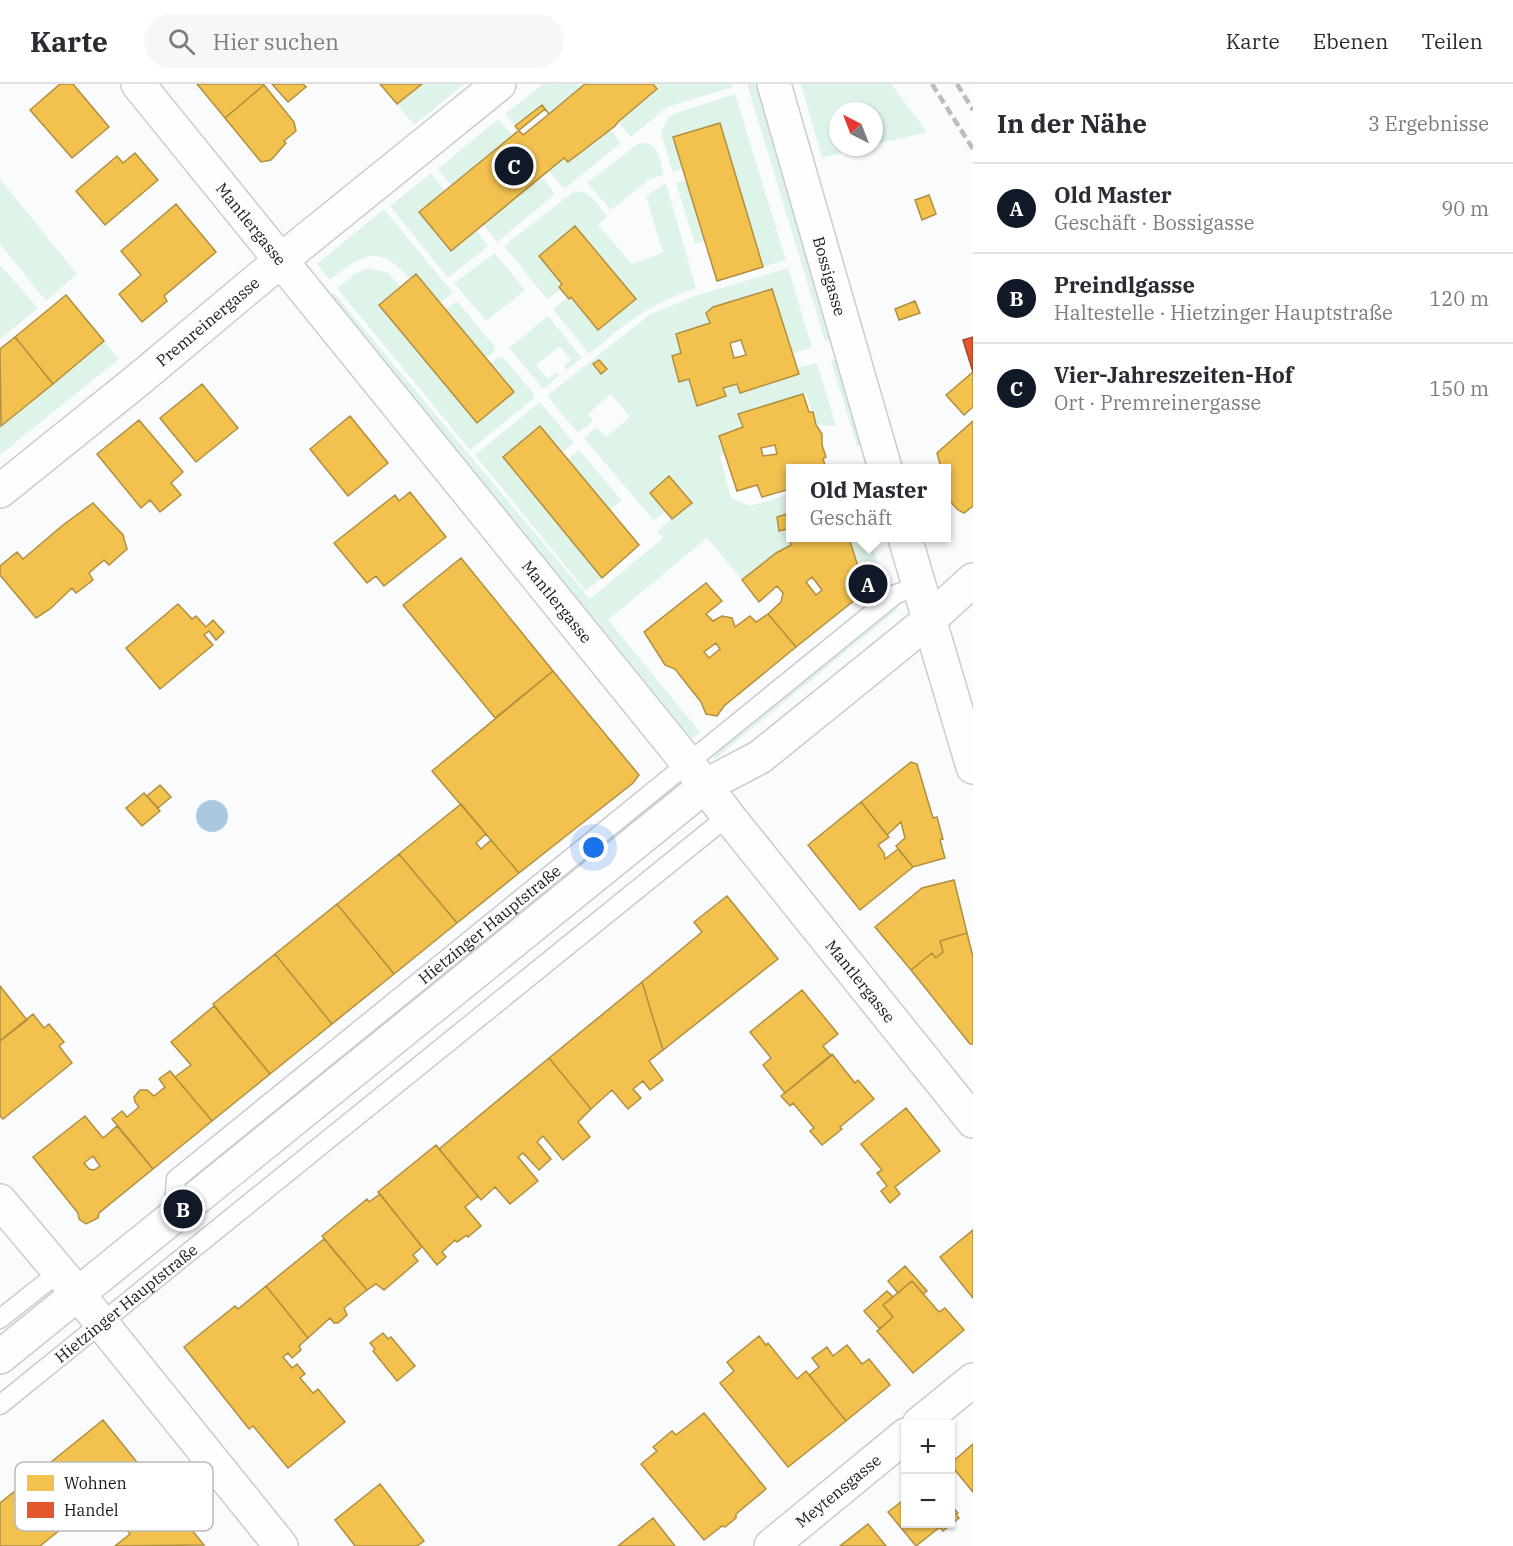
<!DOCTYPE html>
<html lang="de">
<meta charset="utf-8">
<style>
:root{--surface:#fff;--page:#f7f7f7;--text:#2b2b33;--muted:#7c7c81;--line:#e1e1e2;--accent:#111827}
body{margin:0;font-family:"IBM Plex Serif",serif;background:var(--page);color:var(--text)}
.controls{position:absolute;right:18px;bottom:18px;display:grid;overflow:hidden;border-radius:0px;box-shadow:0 2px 4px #0004}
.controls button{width:54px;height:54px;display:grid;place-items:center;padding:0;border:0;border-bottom:2px solid var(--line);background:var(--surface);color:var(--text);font:30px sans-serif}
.compass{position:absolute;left:829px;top:18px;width:54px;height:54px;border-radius:50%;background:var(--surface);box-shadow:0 2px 4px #0004;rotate:318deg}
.you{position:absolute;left:594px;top:764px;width:21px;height:21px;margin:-15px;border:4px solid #fff;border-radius:50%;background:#1a73e8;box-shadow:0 0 0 9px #1a73e833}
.badge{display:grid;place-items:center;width:39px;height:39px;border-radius:50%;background:var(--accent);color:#fff;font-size:20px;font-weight:700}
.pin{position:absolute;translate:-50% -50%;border:3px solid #fff;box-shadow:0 2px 6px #0006}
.popup{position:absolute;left:786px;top:380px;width:165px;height:78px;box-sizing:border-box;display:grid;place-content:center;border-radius:0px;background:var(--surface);filter:drop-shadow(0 2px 4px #0005);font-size:20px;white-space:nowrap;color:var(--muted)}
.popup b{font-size:22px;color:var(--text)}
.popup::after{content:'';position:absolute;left:50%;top:100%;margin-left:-12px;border:12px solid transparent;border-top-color:var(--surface)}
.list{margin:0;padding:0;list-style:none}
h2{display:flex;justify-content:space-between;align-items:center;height:78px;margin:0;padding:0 24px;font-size:26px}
h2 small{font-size:20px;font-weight:400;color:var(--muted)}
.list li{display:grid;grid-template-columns:39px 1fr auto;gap:18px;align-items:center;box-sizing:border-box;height:90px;padding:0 24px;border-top:2px solid var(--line)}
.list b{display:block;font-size:22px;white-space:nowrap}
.list p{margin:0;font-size:20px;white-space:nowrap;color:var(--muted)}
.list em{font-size:20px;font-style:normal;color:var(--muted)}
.icon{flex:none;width:33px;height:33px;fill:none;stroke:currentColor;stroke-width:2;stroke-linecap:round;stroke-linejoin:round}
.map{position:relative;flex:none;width:973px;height:1462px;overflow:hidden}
header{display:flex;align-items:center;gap:36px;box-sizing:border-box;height:84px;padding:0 30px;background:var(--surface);border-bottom:2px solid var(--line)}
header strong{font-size:28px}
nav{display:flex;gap:33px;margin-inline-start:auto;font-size:21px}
.search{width:420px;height:54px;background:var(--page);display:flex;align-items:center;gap:15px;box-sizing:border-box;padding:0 21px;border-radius:33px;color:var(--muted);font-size:22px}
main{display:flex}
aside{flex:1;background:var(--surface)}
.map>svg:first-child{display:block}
.green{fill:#def4e9}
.water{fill:#aac9e0}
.homes{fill:#f2c14e;stroke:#b18f3f;stroke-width:1.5;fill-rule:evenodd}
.shops{fill:#e4572e;stroke:#a74529;stroke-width:1.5}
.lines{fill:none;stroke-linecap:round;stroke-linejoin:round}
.service-casing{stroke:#cbccce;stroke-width:21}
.minor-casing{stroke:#cbccce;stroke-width:36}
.secondary-casing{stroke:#cbccce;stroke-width:36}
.service{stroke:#fefeff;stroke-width:18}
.minor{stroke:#fefeff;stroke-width:33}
.secondary{stroke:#fefeff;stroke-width:33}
.rail{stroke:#bcbcbc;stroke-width:4.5;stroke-dasharray:9 4.5;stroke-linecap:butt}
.labels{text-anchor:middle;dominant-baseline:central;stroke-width:6;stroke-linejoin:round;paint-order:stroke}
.street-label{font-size:16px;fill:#1a1a1c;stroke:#fff}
.key{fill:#fff;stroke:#bababb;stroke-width:1.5}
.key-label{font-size:16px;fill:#1a1a1c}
</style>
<header>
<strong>Karte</strong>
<div class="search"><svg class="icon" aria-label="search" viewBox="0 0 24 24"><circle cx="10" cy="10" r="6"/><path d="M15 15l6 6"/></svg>Hier suchen</div>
<nav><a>Karte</a><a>Ebenen</a><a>Teilen</a></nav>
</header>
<main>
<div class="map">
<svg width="973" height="1462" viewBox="0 0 973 1462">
<rect width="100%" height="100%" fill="#fafbfd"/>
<path class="green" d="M422,0H464L414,41L397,20Z
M543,0L584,1L549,30L544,25L519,46L505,30Z
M653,0H732L733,3L667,23L631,53L618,38L657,6Z
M747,0H756L833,255L825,257Z
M801,0H891L927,48L874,61V27H838V63H866L822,74Z
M735,10L786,176L763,183L720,39L674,53L683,84L673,88L661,49L667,36L673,30Z
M498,35L512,51L452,102L438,85Z
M610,45L621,59L564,105L549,87L564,74L568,78Z
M639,59C660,58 659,75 664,91L650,95L611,126L587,99Z
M431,89L445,107L420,128L451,167L476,146L488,162L448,194L390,122Z
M541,92L555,110L497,158L483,140Z
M0,95L77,190L46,217L0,160Z
M687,96L705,157L695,160L676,99Z
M666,99L696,204C649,220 626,239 589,270L553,225L568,213H571L599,246L635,215L575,142L539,172L562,200L561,205L547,215L504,162L573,108C588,103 598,121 607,132L598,141L632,180L663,169L646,112Z
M384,125L453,209L440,219L416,190L410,195C379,159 362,170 330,196L317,180Z
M495,169L525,206L486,237L454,199Z
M1,182L38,224L0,255V183Z
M369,184L388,189L401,203L380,221L477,339L514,308L490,280L498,273H503L534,310L533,315L470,366L337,204L356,189Z
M788,184L812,264L793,269L772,205L713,223L706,229L710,239L676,250L681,269L679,298L689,295L725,312L723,304L737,300L740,308L799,290L797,284L817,279L836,342L816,341L806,309L738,330L743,343L719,352L725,370L720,373L731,414L750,422L790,410V429L777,433L787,445L791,461L776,469L742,496L707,454L608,536L700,648L689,657L328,214L334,209L590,515L663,454L657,447L691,419L669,393L650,408L665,427L654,437L584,354L597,343L606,353L630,333L611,310L588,330L593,337L578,349L547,312L649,231L695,212Z
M458,218L494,262L495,267L486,274L446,225L454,219Z
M548,232L582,274L567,286L564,282L571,276L560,262L536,281L548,295L556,288L559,292L543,305L509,264Z
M104,257L119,275L0,371V343Z
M838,274L864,360L857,362L831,277Z
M540,318L574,359L562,368L540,342L503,373L602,494L586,507L475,371Z
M579,366L622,417L610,426L568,375Z
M849,454H870L882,493L876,499L866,489L861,492Z
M896,520L898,525L716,674L712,673V668Z"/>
<path class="water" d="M196 732a16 16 0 1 1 32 0a16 16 0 1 1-32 0Z"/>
<path class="homes" d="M60,0H73L109,43L72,74L30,26Z
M197,0H263L264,1L225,34Z
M272,0H303L306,3L288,18Z
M380,0H422L397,20Z
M585,0H653L657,5L618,38L615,42L568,78L564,74L451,167L419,128L545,25L549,30Z
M264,1L294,38L296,47L284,57L286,59L271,76L261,78L225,34Z
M542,21L549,30L523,51L515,42Z
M720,39L763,183L717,197L673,53Z
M135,69L158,96L105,141L76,107L117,72L123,79Z
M929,111L936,130L922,136L915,116Z
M176,120L216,168L164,212L167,217L142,238L119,210L141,191L121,167Z
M575,142L636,215L598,246L571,213L569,215L559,203L562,200L539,172Z
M416,190L514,308L477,339L379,221Z
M772,205L799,290L740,309L737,300L723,304L726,312L697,322L689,295L679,298L672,272L681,269L676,250L710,239L706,229L713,223ZM741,256L746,271L734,274L730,259Z
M66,211L104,257L53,300L15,253Z
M915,217L920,229L899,236L895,225Z
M15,253L53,300L1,342L0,265Z
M599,276L607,285L601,290L593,280Z
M973,288V323L964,331L946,311Z
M202,300L238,344L196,378L160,334Z
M803,310L809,328H813L816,341L822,350V361L826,373L823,375L826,384H790V405L762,413L757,401L737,407L719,352L743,343L738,330ZM775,361L777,370L763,372L761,364Z
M350,332L388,379L348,412L310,365Z
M139,336L183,388L171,399L181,411L160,428L150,416L141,424L97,370Z
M973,337V422L964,429L958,426L948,415L946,406V384H941L937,369Z
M540,342L639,461L602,494L503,373Z
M669,392L692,419L672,435L650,409Z
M410,408L446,453L384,502L376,492L367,499L334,459L395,411L399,417Z
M93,419L123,451L127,465L109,481L104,476L89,489L93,496L76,509L72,504L50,525L36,534L0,491V482L17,468L23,475L63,441Z
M790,429V454H849L861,492L866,489L876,499L796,563L768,530L781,518L783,509L777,502L759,518L742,496L776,469L791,461L787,445L779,447L777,433ZM812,493L822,506L816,511L806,498Z
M461,474L553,587L495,634L403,521Z
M706,499L722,517L706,530L713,537L722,532L732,534L735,543L750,532L756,538L768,530L796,563L724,622L717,632L706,630L701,618L675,585L665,581L644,548ZM716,559L720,565L709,574L704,568Z
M178,520L192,535L196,532L206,543L213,536L224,548L216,556L209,547L204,551L213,561L160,605L126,564Z
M553,587L639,691L633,699L519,789L432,687Z
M911,678L917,680L933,734L937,733L943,755L940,756L945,774L913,783L896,762L905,754L901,738L887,751L861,718Z
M160,701L171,713L158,724L147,712Z
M144,709L160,727L142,742L126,724Z
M861,718L889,753L878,761L884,769L885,775L898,765L913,783L860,826L808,761Z
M461,720L486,750L476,759L481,765L491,756L519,789L457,839L399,770Z
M399,770L457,839L394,890L337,820Z
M954,796L967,849L940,857L943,868L936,874L932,869L911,886L875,843L922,804Z
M727,812L778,875L663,966L642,898L702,848L694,838Z
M337,820L394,890L332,940L275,870Z
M967,849L973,873V960H970L911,886L932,869L936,874L943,868L940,857Z
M275,870L332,940L270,990L213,920Z
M642,898L663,966L649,977L663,996L650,1006L643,997L633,1005L641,1014L628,1025L612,1006L591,1025L549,974Z
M0,902L27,936L0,957Z
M802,906L838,950L823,962L831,972L785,1009L763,981L771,974L750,948Z
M214,922L270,990L212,1037L175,993L191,981L171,958Z
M33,930L44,944L49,940L64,958L59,962L72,979L3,1035L0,1032V957Z
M832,970L855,999L858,996L874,1015L840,1043L842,1045L822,1061L810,1047L814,1044L793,1019L790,1022L781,1012Z
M549,974L591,1025L578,1038L590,1053L563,1076L543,1052L537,1058L551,1075L539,1086L523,1069L518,1073L538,1097L510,1120L495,1103L481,1116L439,1065Z
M170,987L212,1037L153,1085L112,1035L122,1027L127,1033L139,1023L135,1018L134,1013L140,1006H147L154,1012L165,1003L159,995Z
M906,1024L940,1067L895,1103L900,1110L890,1119L881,1107L887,1102L877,1089L882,1086L861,1060Z
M85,1032L103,1054L117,1042L153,1085L99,1129L98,1134L86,1140L79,1135L78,1129L33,1073ZM93,1072L100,1082L94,1086L89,1085L84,1079Z
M436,1061L478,1112L465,1123L481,1142L468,1153L467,1151L457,1158L455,1156L442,1168L446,1173L437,1181L378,1108Z
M380,1110L422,1163L413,1171L418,1177L384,1206L376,1200L367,1206L322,1152L367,1115L369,1118Z
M973,1146V1214L940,1173Z
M324,1155L367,1206L344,1224L347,1231L338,1239H334L330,1234L308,1254L266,1202Z
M905,1182L927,1207L923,1210L912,1197L898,1209L888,1197Z
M912,1197L939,1228L945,1224L964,1246L913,1289L877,1247L893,1233L883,1221Z
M266,1202L308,1254L299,1262L301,1266L292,1274L288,1269L283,1273L292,1284L297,1280L305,1290L300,1294L313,1309L318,1305L345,1338L288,1384L253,1342L249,1345L184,1263L235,1222L238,1225Z
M887,1207L893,1213L883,1221L893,1233L880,1245L864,1227Z
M383,1249L388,1255L391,1253L415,1282L397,1297L373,1267L375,1265L370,1259Z
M759,1252L766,1261L768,1259L797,1295L806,1287L846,1337L788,1383L720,1299L734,1287L727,1278Z
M847,1261L862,1280L869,1275L890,1301L846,1337L809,1291L819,1283L812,1274L827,1263L833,1272Z
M704,1329L766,1405L736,1430V1434L725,1443L722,1442L704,1456L641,1380L657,1367L653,1363L672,1347L676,1351Z
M103,1336L161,1408L122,1440L94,1407L60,1434L30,1395Z
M973,1360V1408L950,1380Z
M30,1395L66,1441L40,1462H0V1419Z
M380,1400L424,1457L417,1462H355L335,1436Z
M161,1408L204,1461L115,1462L130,1450L122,1440Z
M906,1414V1440H950V1420L958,1429L956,1430L959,1434L943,1447L940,1443L916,1462L888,1428Z
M653,1434L675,1462H618Z
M868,1440L886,1462H840Z"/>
<path class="shops" d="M973,253V288L963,256Z"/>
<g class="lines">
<defs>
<g id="service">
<path id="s1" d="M173,1132L176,1095L896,510L919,502"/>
<path d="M0,1235L59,1188"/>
<path id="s2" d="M0,1321L728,732"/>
</g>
<g id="minor">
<path id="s3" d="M138,0L687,678L728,732L973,1037"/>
<path id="s4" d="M774,0L885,384"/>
<path id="s5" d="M0,407L138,296L280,177L499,0"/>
<path d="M905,454L973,683"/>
<path d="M0,1117L78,1210L281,1462"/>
<path d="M919,1340L973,1296"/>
<path id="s6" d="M771,1462L906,1351"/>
</g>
<path id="secondary" d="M0,1273L705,702L760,673L928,537L973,496"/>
</defs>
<use href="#service" class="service-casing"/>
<use href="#minor" class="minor-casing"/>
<use href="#secondary" class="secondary-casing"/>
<use href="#service" class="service"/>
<use href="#minor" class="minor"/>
<use href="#secondary" class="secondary"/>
<path class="rail" d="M932,0L973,65
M957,0L973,26"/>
</g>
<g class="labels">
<g class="street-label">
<text stroke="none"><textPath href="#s3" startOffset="180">Mantlergasse</textPath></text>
<text stroke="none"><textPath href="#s4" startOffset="200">Bossigasse</textPath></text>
<text stroke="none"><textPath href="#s5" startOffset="268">Premreinergasse</textPath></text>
<text stroke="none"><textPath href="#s3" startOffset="666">Mantlergasse</textPath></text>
<text stroke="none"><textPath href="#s1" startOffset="441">Hietzinger Hauptstraße</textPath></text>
<text stroke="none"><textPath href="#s3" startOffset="1152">Mantlergasse</textPath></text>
<text stroke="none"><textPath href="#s2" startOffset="162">Hietzinger Hauptstraße</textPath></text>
<text stroke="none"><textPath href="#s6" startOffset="87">Meytensgasse</textPath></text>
</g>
</g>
<rect x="15" y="1378" width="198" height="69" rx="9" class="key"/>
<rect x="27" y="1391" width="27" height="16" fill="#f2c14e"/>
<rect x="27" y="1418" width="27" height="16" fill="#e4572e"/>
<g class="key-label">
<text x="64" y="1405">Wohnen</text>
<text x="64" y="1432">Handel</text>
</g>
</svg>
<div class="controls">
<button>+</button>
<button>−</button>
</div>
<svg class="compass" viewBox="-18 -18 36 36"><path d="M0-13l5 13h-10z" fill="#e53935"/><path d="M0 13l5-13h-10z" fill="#7c7c81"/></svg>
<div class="you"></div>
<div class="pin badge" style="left:868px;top:500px">A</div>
<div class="popup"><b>Old Master</b>Geschäft</div>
<div class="pin badge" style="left:183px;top:1125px">B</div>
<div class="pin badge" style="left:514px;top:82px">C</div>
</div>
<aside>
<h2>In der Nähe<small>3 Ergebnisse</small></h2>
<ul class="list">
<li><span class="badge">A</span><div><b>Old Master</b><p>Geschäft · Bossigasse</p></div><em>90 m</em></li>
<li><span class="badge">B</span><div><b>Preindlgasse</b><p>Haltestelle · Hietzinger Hauptstraße</p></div><em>120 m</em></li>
<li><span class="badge">C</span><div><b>Vier-Jahreszeiten-Hof</b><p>Ort · Premreinergasse</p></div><em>150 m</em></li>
</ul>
</aside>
</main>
